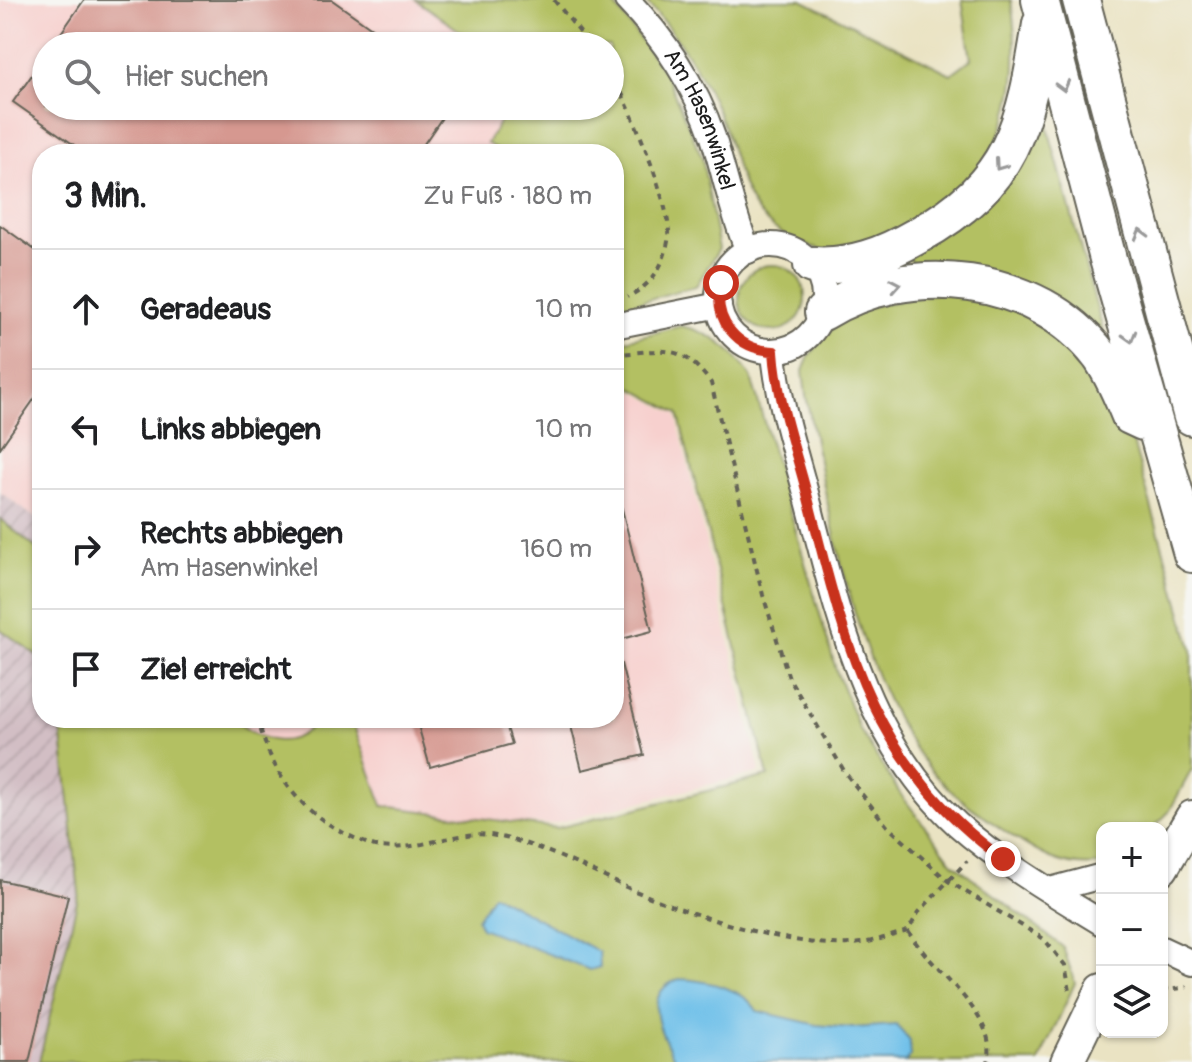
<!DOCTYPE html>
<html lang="de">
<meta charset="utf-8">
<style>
:root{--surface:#fff;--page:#f6f6f6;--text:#202124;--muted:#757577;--line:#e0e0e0}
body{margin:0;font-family:Pangolin,sans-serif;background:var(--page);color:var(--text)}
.controls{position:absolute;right:24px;bottom:24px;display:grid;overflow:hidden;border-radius:16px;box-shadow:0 2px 6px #0004}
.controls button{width:72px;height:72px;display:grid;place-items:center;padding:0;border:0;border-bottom:2px solid var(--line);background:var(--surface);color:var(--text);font:40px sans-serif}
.stop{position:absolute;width:24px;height:24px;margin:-18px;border:6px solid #c8321e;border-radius:50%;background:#fff}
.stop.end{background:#c8321e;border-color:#fff;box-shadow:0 2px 8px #0008}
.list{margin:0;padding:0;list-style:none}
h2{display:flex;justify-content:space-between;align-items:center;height:104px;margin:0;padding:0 32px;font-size:34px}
h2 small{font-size:26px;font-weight:400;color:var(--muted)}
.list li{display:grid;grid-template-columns:52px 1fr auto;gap:24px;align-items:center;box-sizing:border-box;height:120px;padding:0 32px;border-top:2px solid var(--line)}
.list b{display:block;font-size:30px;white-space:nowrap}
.list p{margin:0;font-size:26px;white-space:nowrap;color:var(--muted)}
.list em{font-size:26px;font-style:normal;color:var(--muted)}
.icon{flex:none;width:44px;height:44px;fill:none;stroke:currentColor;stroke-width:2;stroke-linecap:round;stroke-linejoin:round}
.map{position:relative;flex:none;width:1192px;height:1062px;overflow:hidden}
.search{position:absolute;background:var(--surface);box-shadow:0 2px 6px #0004;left:32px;top:32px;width:592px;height:88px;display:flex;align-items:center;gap:20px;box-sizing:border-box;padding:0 28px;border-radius:44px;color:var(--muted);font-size:30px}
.panel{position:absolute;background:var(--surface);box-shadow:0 2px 6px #0004;left:32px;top:144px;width:592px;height:584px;border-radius:32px}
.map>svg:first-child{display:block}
.built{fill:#f7d0ce}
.industrial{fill:url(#industrial-furrows)}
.green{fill:#b3c062;stroke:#686e3f;stroke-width:2}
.water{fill:#6dbfe9;stroke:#446e82;stroke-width:2}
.building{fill:#d69890}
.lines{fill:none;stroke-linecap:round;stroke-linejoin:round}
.minor-casing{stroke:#646256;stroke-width:28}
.major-casing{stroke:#646256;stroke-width:36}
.highway-casing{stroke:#646256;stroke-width:40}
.path{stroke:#646256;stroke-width:4;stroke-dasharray:6 6;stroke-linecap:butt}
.minor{stroke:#fff;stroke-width:24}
.major{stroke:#fff;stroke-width:32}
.highway{stroke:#fff;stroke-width:36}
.oneway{stroke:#999}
.route{stroke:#c8321e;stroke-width:10}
.labels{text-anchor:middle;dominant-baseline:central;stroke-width:6;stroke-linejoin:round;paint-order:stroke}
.street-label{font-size:22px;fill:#1c1c1c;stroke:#f6f6f2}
</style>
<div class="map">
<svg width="1192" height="1062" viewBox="0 0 1192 1062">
<defs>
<pattern id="industrial-furrows" width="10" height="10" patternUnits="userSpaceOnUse" patternTransform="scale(2)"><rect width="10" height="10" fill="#d2bec4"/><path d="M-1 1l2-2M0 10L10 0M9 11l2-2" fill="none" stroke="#b4a3a8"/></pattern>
</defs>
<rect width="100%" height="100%" fill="#f6f6f2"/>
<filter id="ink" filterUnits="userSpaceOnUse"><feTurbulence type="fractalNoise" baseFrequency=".0125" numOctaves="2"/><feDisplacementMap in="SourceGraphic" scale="16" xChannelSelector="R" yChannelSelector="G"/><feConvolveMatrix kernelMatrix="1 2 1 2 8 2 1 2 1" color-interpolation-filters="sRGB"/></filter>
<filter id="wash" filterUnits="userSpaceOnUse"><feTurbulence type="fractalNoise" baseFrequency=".006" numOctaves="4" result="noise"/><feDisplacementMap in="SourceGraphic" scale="32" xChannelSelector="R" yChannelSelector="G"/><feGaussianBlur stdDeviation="1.8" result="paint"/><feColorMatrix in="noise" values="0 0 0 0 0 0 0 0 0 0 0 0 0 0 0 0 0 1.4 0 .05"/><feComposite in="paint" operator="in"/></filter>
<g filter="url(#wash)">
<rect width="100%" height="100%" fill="#eae3c3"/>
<path class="built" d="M0,0H495L561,46H46V106H595L614,154H42V523L0,492Z
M625,387L676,414L760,772L551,824L475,821L394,830L197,718H614V390Z"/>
<path class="industrial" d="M0,492L42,523V718H197L71,1062H0Z"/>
<path class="green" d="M416,0L612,1L665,73L702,157L719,249L696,286L614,309V154H502L487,143L509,106H610V46H481Z
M644,0H802L951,74L971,59L962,0H1011C1022,77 1015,139 956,195C942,207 873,250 856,252C820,255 776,238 755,208C738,183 732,145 720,117C703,75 676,32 644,0Z
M1042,106L1104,334L1099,337L915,271L908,256Z
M739 298a33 33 0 1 1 66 0a33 33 0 1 1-66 0Z
M958,289L1051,324L1111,390L1132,439L1192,649V769L1169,812L1153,828H1102V864C1063,871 1034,851 1003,830C983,816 962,802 945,785C858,701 830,512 806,396L803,371L809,356L847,311Z
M681,326C712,332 734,350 751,377L837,673L860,730L899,792L953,863L1063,947L1075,983L1039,1062H39L79,893L60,718H232C260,742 294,754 317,718H351L383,806L557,828L768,776L678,413L625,384L614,387V343Z
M0,519L42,553V659L0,629Z"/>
<path class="water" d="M493,894L599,952L600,967L590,970L481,928L477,919Z
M679,979C704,980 744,988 757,1011L817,1025L852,1028L896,1025L910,1041V1056L905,1062H677C661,1036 639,993 679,979Z"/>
<g id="blocks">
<path class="building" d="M84,0H332L397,46H52Z
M46,55V106H450L417,154H87L13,102Z
M0,225L42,255V388L0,448Z
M621,505L652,631L614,641V506Z
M621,664L644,755L582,770L569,718H614V665Z
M416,718H504L512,744L430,767Z
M0,880L68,896L29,1062H0Z"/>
</g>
</g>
<g filter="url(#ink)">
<use href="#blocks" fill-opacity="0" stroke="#646256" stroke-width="2"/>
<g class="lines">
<defs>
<g id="minor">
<path id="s1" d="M627,0C664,38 696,87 713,137C725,175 733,215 748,251"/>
<circle cx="771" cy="298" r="53"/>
<path d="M614,326L719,305"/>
<path d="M774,351C777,401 800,467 812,516C841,627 869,743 957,824C1001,863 1053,893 1102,923"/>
<path d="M1050,890L1102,876"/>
<path d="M1162,949L1192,963"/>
</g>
<path id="major" d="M1162,868L1192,817
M1067,1062L1102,990"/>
<path id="highway" d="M1040,0L1108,259L1192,554
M1081,0L1192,417
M812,265C851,268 884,255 917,236C1013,183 1025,126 1041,24
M823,312C908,259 1037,273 1100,356C1113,374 1121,395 1130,416L1143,422"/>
</defs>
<use href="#minor" class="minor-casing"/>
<use href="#major" class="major-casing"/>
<use href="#highway" class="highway-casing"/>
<path class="path" d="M554,0L591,46
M610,72C627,96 671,207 669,234C666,263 653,285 627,297
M614,351L620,354C666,350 681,343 711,383L763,595L789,678L846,774L887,826L948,881L1044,939L1065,965L1070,991
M267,718L261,731C275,776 299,809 342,832C352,837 370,846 381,847C419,852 458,828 496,836C540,844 586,869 626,887C685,913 798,952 861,943C877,941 893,935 908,931L918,913L967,861
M908,931C930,970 1000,1014 988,1062
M1162,991L1187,987"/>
<use href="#minor" class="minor"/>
<use href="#major" class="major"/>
<use href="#highway" class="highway"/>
</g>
<defs><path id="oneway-chevron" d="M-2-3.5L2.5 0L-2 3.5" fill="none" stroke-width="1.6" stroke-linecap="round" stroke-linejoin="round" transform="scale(2)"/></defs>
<g class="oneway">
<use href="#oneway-chevron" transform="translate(1063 86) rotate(75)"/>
<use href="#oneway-chevron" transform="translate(1000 165) rotate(125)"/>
<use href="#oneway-chevron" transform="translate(1141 234) rotate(-105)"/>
<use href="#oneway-chevron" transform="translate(895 285) rotate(-10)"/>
<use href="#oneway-chevron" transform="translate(1130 337) rotate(74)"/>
</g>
</g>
<g class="lines" filter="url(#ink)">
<path class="route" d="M721,283C712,320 737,350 774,351C777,398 795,448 807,494C845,644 870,762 1003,859"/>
</g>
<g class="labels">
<g class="street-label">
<text stroke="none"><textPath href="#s1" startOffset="142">Am Hasenwinkel</textPath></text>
</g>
</g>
</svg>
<div class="controls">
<button>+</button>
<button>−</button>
<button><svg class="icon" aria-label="layers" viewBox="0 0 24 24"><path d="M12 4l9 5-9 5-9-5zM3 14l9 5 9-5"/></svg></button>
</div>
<div class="stop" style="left:721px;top:283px"></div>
<div class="stop end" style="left:1003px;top:859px"></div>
<div class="search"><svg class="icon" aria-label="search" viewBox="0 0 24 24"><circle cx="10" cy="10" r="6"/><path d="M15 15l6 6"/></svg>Hier suchen</div>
<section class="panel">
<h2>3 Min.<small>Zu Fuß · 180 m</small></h2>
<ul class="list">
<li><svg class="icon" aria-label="ahead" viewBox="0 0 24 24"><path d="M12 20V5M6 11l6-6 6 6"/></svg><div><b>Geradeaus</b></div><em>10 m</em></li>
<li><svg class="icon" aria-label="left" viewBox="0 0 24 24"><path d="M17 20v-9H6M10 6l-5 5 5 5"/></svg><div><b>Links abbiegen</b></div><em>10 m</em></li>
<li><svg class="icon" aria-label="right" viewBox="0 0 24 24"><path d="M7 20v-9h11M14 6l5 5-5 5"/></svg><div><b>Rechts abbiegen</b><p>Am Hasenwinkel</p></div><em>160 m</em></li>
<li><svg class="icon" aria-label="arrive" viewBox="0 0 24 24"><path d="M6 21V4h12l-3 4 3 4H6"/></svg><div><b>Ziel erreicht</b></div></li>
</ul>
</section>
</div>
